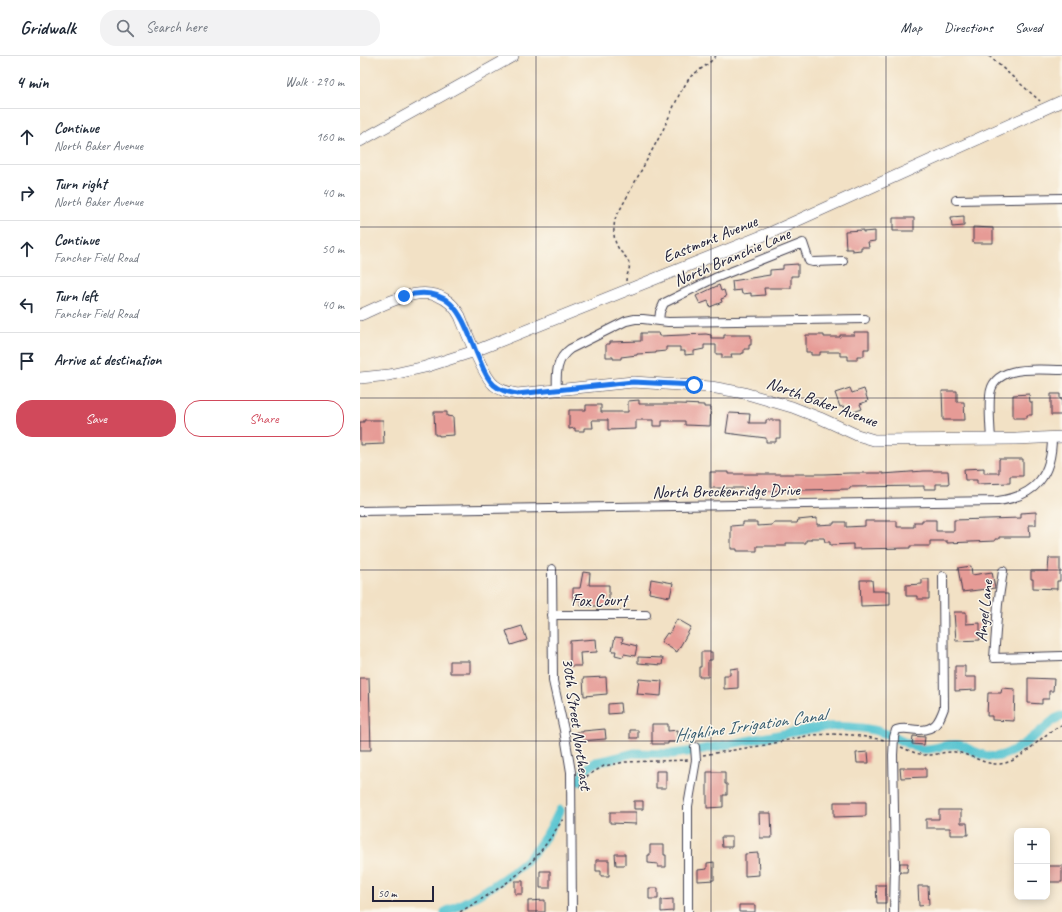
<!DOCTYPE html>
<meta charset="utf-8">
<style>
:root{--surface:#fff;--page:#f2f2f3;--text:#1f2937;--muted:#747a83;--line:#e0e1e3;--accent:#d1495b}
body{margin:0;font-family:Caveat,sans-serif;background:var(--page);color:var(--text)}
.controls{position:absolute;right:12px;bottom:12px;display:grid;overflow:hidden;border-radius:8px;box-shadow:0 2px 10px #0003}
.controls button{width:36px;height:36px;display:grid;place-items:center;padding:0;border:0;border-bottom:1px solid var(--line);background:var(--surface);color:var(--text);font:20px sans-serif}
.scale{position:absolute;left:12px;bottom:10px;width:62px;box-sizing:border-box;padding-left:4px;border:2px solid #22223b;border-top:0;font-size:11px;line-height:14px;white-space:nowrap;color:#22223b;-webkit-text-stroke:3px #fbf7ec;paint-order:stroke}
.stop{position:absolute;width:12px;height:12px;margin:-9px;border:3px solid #1a73e8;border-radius:50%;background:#fff}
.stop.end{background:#1a73e8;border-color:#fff;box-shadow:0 1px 4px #0008}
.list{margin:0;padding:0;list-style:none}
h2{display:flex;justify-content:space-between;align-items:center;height:52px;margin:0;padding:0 16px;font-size:17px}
h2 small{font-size:13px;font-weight:400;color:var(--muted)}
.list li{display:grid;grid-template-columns:26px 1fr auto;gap:12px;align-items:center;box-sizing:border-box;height:56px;padding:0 16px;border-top:1px solid var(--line)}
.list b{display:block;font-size:15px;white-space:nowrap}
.list p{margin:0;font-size:13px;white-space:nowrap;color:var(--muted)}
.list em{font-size:13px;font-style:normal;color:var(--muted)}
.actions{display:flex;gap:8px;padding:12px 16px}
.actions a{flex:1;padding:9px 0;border:1px solid var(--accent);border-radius:16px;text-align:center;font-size:14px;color:var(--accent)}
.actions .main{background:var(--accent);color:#fff}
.icon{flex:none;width:22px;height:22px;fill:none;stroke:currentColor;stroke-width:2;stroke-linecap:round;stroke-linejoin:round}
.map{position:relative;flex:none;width:702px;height:856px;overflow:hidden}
header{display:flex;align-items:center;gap:24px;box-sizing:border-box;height:56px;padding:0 20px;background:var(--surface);border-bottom:1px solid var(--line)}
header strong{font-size:19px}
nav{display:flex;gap:22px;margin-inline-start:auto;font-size:14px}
.search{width:280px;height:36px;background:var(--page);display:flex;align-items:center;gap:10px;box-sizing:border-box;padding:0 14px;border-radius:16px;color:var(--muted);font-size:15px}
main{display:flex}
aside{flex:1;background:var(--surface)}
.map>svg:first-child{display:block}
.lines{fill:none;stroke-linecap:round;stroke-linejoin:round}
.canal{stroke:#59c5d1;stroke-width:9}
.building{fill:#e69b96}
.street-casing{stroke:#413f50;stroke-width:10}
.secondary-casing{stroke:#413f50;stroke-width:12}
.path{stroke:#413f50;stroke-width:1.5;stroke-dasharray:3 3;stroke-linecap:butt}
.street{stroke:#fff;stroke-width:8}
.secondary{stroke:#fff;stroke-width:11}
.route{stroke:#1a73e8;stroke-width:5}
.grid{fill:none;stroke:#22223b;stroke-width:1;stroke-opacity:0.55}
.labels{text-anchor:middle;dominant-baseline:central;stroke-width:3;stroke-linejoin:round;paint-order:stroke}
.street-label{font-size:17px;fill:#22223b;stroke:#fbf7ec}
.water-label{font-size:18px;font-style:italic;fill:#355b70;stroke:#fbf7ec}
</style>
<header>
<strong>Gridwalk</strong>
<div class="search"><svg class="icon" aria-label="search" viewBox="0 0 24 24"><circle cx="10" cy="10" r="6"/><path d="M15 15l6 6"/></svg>Search here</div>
<nav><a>Map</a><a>Directions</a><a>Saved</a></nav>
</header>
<main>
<aside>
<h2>4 min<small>Walk · 290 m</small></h2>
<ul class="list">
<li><svg class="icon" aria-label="ahead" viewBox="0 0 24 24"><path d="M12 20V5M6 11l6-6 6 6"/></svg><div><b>Continue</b><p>North Baker Avenue</p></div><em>160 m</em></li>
<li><svg class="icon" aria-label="right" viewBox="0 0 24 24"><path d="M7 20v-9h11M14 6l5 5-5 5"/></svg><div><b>Turn right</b><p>North Baker Avenue</p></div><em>40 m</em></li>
<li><svg class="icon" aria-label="ahead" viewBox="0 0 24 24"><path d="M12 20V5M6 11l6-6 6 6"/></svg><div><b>Continue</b><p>Fancher Field Road</p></div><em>50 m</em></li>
<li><svg class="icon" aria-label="left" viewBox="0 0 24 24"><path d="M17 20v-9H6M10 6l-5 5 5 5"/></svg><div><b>Turn left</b><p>Fancher Field Road</p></div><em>40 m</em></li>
<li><svg class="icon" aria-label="arrive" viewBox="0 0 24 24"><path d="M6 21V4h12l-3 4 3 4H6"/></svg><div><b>Arrive at destination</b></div></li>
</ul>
<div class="actions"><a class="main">Save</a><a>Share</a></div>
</aside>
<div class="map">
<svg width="702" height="856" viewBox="0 0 702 856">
<rect width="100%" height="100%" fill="#fbf7ec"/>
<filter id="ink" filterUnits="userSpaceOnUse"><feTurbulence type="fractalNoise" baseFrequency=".025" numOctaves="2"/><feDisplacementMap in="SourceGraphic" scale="8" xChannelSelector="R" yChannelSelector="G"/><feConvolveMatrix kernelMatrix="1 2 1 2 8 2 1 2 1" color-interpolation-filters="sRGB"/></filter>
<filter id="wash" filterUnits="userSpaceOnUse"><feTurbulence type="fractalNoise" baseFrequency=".012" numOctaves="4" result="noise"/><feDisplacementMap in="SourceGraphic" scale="16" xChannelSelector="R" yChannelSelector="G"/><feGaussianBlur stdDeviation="0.9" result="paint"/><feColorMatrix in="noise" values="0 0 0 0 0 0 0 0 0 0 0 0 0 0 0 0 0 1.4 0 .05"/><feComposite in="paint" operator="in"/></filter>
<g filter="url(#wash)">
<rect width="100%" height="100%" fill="#f2e1c5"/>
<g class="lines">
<path class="canal" d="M219,725L225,714L236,706L246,704L274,697L312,698L327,696L460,671C481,670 504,670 524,677C537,681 549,691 564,693C575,694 588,686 600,689C613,694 629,705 643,699C663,692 679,676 695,663L702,660
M85,856C113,843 155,819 174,796C185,783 193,769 200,754"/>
</g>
<g id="blocks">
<path class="building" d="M604,160V170L592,171L591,161Z
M533,162H554V175H533Z
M613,171L633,172V187H613Z
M503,174V176L515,175V185L508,186L509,191H501V194L492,195V193H486L485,175Z
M438,208V220H431V232H404L405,239L391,240V237L382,238L381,234L373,235L372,225L410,219V214L423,213V209Z
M359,229L361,235L364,234L366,241L361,243L362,246L350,251L348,245L340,248L336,240Z
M494,276H509V293H504V300H497V304H488V300H480V296H460V299H451V296H446V279H464V281H480V279H494Z
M281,277H299L300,280L346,278L351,279V282H364V279H391V289H389V293H384V297H382V298H371L372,302H362V298H356V289H344V293L334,295V298L325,299V295H320V291H306V295L296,296V297L277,298V299L261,301V303H253V301H246V288H250V286L281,285Z
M490,332L492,337L504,333L508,345L500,348L502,353L491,357L489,354L486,355L484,350L480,351L475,337Z
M582,335H597V346H604L605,364H583Z
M669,338L670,346H672V359H667V362H653V339Z
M691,338H700V343H702V359H691Z
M279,344V348H321L344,349V351H351L350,370L325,369V365H302V370H293V364H276V373L248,374V364H232L233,372H224V375H215V372L209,373V354H226V349H241V356H268V345Z
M74,356H87V360L93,361L94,379L79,380V379H75Z
M369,357L390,358L389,367H406V364H420V382H416V386H406V382L366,377Z
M4,364H23L24,388L0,389V366H4Z
M639,403H663V420H650V427L617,428V424H605L604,413L624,412V417H639Z
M564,415H588L589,428H576V433H564V430L490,431V433L399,435H387V432H350V416H369V418H464L490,417H523V418Z
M676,456V469H669L670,481H639V483H635V485L587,487V485H570V490H550V492L493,493V488L470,489V486H465L464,482H451V484H446V487H426V490H397V495H377V493H371V470L383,469V466H397V470L413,469V467H437L438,464L457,462V469L474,468V466H486V471L505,470V465H537V471H554V466H562V464H576V475H594V464L661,462V457Z
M689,502H700V525H697V533L673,532V523H671V515H688Z
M611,510L612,519L632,516L635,532L602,536L598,512Z
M223,516L230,517L229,529H249V550H221V544H213V532H220Z
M291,523L313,527L310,541L289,537Z
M562,523H569V543H557V540H546V529L562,528Z
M500,524H512L513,535H530V549L501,550Z
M594,556H606V568L620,567V584L596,585Z
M317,563L331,571L317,596L301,586L307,577L309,578Z
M162,570L167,584L151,589L146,575Z
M255,581L263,582L262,586L277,590L275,600L264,598L263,601L255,599L256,595H252Z
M236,583L237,596L220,597L221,610H210V585Z
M341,596H352V604H348V621H339V611H341Z
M278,601L303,602L302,609L278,607Z
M90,605H110V617H90Z
M595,610H605V621H616V634L595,635Z
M378,612V632L364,633V619H370V613Z
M246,621L247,638L224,640L223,622Z
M0,622H9L11,694H0Z
M668,622L694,623L693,635H689V643H682V648L668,647Z
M279,623L302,625L301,640L277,638Z
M642,632L655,633L654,665L632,664V660H627L628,637H641Z
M260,647L261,657L248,658V648Z
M292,668H308V675L318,674V686H308V688H292Z
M245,673L246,683L216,685V676H223V675Z
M270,674H278V682H270Z
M553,680L565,681L564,689L552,688Z
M508,696L509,707H497L496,697Z
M540,712H566V721L541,722Z
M296,715H306V732H296Z
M347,716H365V728H367V739H363V751L347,752Z
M274,745H283V753H274Z
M474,746H506V760L474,761Z
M579,754H601V767H607L608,779H590V772H566V763H579Z
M250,756H276V768L250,767Z
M399,757H411L412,782H400Z
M361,781H372V791H362Z
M290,789H304V799H306V811H298V808L288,807V799H290Z
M398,797L399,819L385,820V798Z
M255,798H265V809H256Z
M236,804H249V820H241V815H236Z
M354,806V824L338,825V814L347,813V807Z
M540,807H548L547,816H540Z
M687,810H702V826H687Z
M180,815H190V832H180Z
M155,825H163V838H155Z
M516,829H526V847H517Z
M558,830H568L569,849L559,850Z
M289,832H298V843H289Z
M313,843V855L301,856V844Z
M185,844V856H168V845Z
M379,849H395V856H379Z"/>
</g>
</g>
<g filter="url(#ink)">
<use href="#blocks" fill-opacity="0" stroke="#413f50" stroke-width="1"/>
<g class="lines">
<defs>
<path id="street" d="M596,144L702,142
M299,265L300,256L304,247L355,222L443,187L449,205L453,206L483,205
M197,334C196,318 196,303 210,293L266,265L275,263H283L308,266L505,263
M631,383C630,369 629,354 630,340C632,307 679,314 702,314
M0,455L638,445C676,440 692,419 692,381
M192,513L193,625L204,674L211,716L212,856
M643,515L638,548L634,602L702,600
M192,559H286
M328,856V750L336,704L335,691
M534,856L535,809L533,699L534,681L536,674C546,671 550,674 559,674C575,674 579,666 584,652L583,520"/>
<path id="secondary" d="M0,85L153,0
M0,259C32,245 77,218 100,260C106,275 123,320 134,329C141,335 148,336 157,338L273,326L351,331L384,337L432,351L460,362L497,379L514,384L656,383L702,381
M0,322L29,319L65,311L115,295L412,176L702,45"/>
</defs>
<use href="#street" class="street-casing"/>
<use href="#secondary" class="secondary-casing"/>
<path class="path" d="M629,0L680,45
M266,225C266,219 271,213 269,207C268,203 264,199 261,196C253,186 253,176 255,163L302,76L320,37L330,21L349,7L356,0
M541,691C550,695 558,699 568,699C577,699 586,695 595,696C611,698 623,709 640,708C665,705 680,678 702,669
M343,699L405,689L451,679L473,678L493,679L525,684
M220,731L227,720L244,710L265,706L329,704
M100,856C125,841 152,826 172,805C184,792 194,777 203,763"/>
<use href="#street" class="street"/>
<use href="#secondary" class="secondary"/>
</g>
</g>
<g class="lines" filter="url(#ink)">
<path class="route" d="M44,240C97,226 103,267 120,305C123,313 127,323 134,329C141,335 148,336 157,338L273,326L334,329"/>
</g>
<path class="grid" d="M176,0V856M351,0V856M526,0V856M0,171H702M0,342H702M0,514H702M0,685H702"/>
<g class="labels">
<g class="street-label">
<text transform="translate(350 183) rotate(-22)">Eastmont Avenue</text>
<text transform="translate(372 201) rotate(-23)">North Branchie Lane</text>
<text transform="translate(462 346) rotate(20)">North Baker Avenue</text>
<text transform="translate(366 435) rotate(-1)">North Breckenridge Drive</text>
<text x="239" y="544">Fox Court</text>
<text transform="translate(624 555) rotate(-84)">Angel Lane</text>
<text transform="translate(217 668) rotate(82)">30th Street Northeast</text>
</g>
<g class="water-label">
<text transform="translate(390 669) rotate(-8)">Highline Irrigation Canal</text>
</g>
</g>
</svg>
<div class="controls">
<button>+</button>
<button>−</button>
</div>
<div class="scale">50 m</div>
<div class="stop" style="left:334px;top:329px"></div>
<div class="stop end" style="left:44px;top:240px"></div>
</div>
</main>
